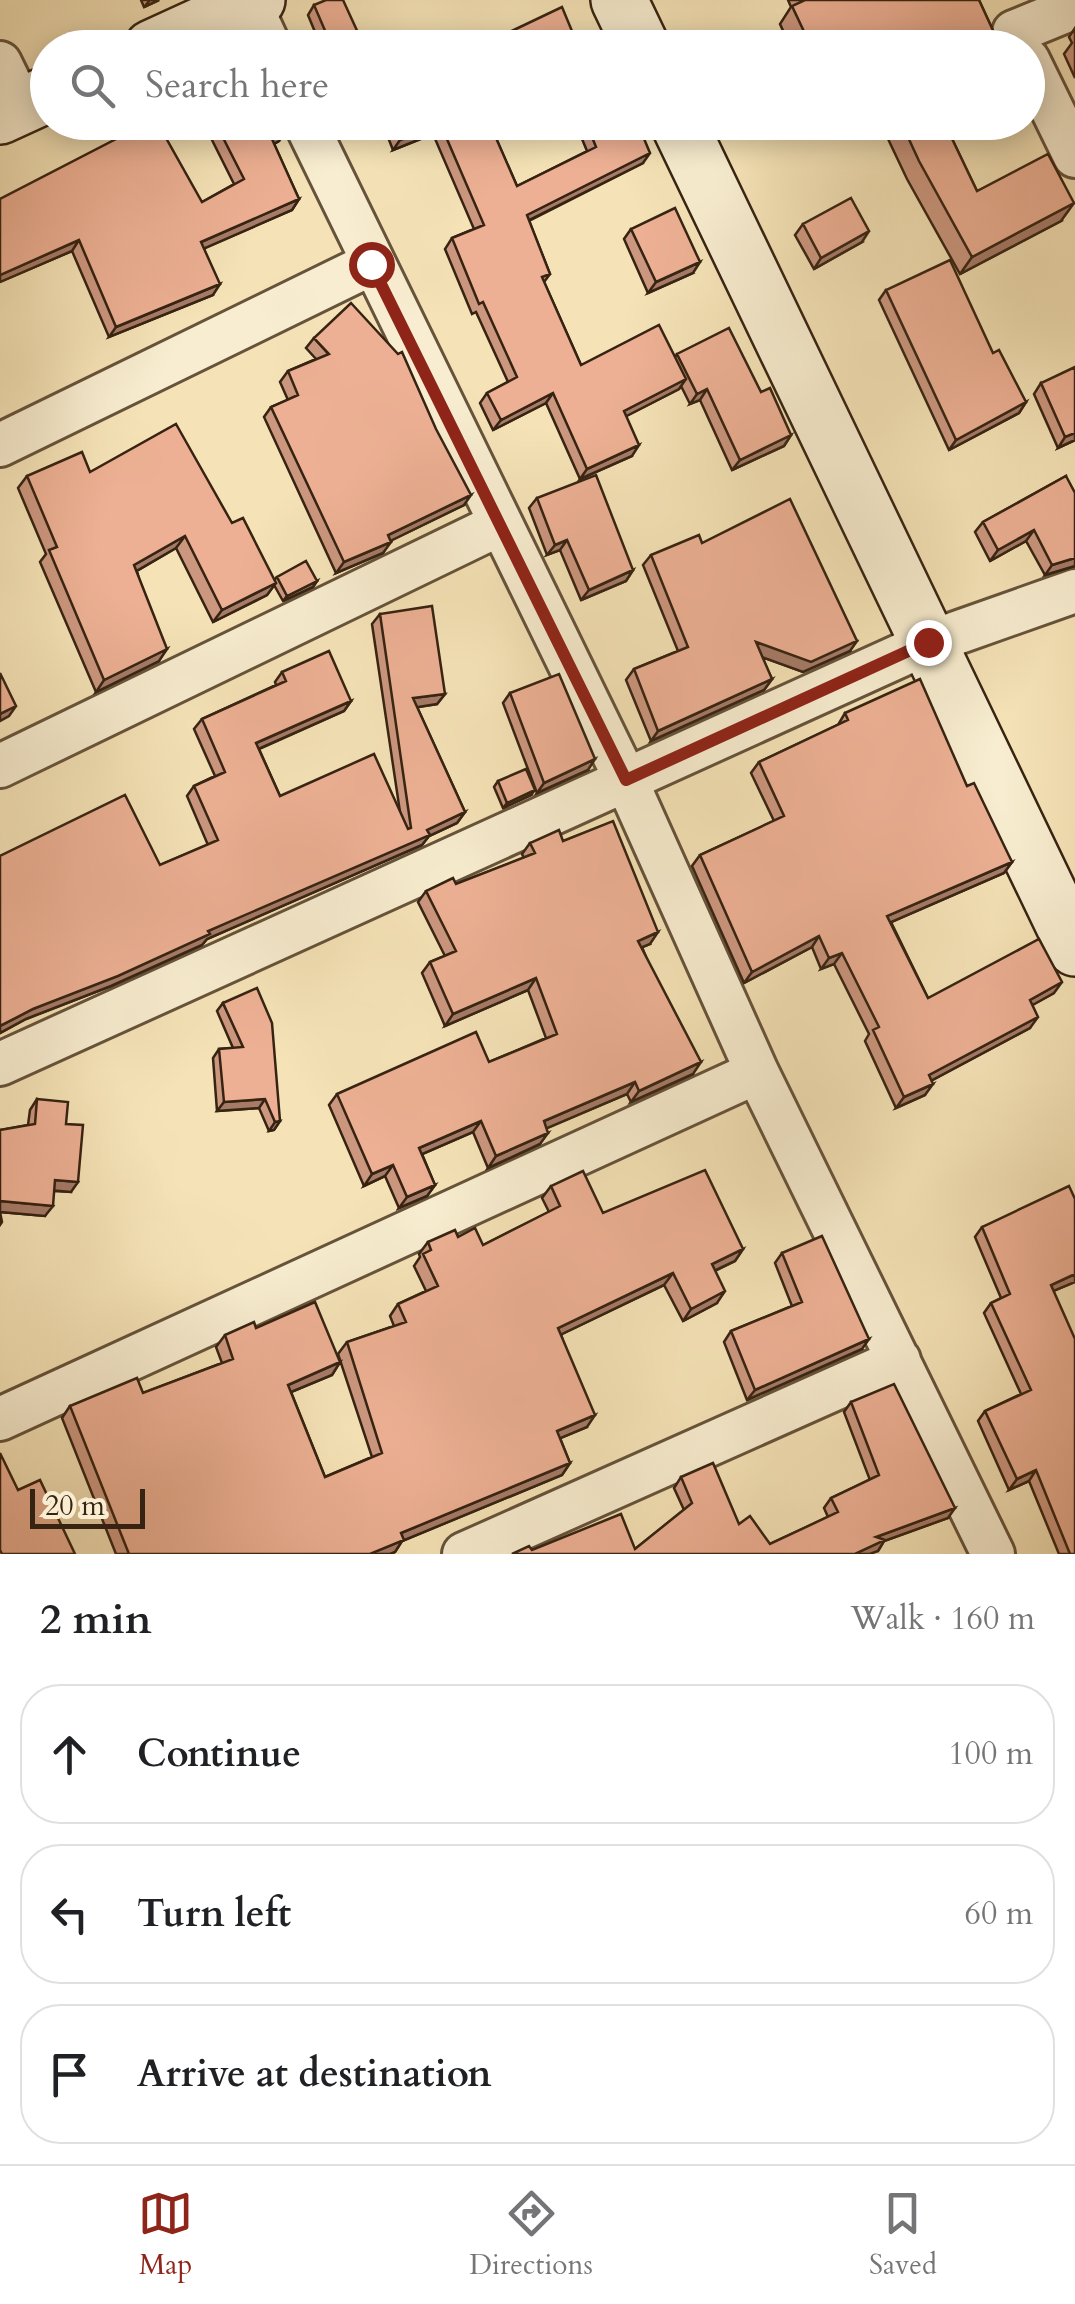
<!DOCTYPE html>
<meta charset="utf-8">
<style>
:root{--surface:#fff;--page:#f6f6f6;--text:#202124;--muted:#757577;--line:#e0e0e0;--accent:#8f2418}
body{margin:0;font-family:Cardo,serif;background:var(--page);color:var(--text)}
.scale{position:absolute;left:30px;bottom:25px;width:115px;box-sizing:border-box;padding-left:10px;border:5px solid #362312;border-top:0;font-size:28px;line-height:35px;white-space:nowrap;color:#362312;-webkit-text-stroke:8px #f8edd0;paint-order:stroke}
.stop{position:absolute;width:30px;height:30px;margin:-22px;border:8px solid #8f2418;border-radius:50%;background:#fff}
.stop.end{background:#8f2418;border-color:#fff;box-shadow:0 2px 10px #0008}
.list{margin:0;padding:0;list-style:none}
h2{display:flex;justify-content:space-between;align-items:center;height:130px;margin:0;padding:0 40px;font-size:42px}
h2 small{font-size:32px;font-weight:400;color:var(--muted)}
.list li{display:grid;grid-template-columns:65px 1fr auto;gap:30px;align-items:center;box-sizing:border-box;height:140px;margin:0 20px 20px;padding:0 20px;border:2px solid var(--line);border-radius:40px}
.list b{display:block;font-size:38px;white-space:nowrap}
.list em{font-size:32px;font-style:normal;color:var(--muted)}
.icon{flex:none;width:55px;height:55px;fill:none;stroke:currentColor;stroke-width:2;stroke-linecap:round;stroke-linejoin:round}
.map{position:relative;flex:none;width:1075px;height:1554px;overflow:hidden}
.search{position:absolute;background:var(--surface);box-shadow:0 5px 25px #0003;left:30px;right:30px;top:30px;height:110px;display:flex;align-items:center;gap:25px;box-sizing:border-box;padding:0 35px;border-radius:55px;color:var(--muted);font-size:38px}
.sheet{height:610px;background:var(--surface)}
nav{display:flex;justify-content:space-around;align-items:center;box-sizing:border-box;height:140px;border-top:2px solid var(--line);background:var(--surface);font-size:28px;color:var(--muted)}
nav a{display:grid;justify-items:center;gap:5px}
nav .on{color:var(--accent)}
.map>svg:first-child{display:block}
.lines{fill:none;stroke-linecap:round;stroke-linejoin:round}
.street-casing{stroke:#66533b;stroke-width:48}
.secondary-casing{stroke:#362312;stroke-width:60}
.street{stroke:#f8edd0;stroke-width:42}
.secondary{stroke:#f8edd0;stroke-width:55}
.wall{fill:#cc977f;stroke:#362312;stroke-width:2.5}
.shaded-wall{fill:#a67b68;stroke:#362312;stroke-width:2.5}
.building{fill:#edb094;stroke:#362312;stroke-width:2.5}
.route{stroke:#8f2418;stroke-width:12}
</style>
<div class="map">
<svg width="1075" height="1554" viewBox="0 0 1075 1554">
<rect width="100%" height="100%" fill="#f5e3b7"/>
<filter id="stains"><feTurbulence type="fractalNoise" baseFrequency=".002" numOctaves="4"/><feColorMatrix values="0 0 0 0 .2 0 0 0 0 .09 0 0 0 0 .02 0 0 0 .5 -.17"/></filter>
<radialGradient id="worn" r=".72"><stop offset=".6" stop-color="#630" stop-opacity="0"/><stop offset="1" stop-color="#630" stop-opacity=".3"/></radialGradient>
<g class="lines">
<defs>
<path id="street" d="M248,0L270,48
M1014,32L1075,7
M1028,60L1075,156
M0,63L21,106
M305,122L626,780L757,1072L993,1554
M0,445L371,264
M0,766L498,525
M0,1064L928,643L1075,591
M0,1419L757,1072
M464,1554L899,1360"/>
<path id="secondary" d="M619,0L642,48
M152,48L257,0
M0,116L48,94
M678,122L1075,948"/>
</defs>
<use href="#street" class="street-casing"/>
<use href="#secondary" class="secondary-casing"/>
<use href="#street" class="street"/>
<use href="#secondary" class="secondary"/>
</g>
<path class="wall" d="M141,0H159L144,7Z
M788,0H979L1001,48H791L780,24L791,7Z
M314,5L365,48L320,44L308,15Z
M1075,28V78L1064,54L1072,43L1069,37Z
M203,122H282L279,141L274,144L299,199L292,210L204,248L213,295L109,337L72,251L0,282V199L202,202L234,184Z
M382,122H489L517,186L587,151L575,122H637L643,163L529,221L550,274L544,282L581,365L675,357L677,354L761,392L791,435L784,446L732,470L700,400L690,404L681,386L679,389L626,416L632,456L580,479L546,403L493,430L480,403L487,393L508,382L476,312L472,314L445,249L452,238L474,229L433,134L393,150Z
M880,122H944L977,191L1061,221L960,274L907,179Z
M803,224L862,242L814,269L795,235Z
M631,229L693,273L648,293L624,239Z
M886,290L993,353L1026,402L1019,413L949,450L879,300Z
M314,338L464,505L390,541L383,553L336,573L264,417L271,407L288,400L280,382L288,371L316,359L306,348Z
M1041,383L1075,440L1058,448L1034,394Z
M90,472L232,523L274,580L277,577L317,581L313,587L283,601L274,585L267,595L213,622L176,548L137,571L159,661L96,692L40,562L46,554L18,488L27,476Z
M1066,476L1075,566L1045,575L1026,541L990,561L975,532L983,522Z
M537,498L633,570L626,581L581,600L560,550L547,555L529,508Z
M702,543L850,651L803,672L762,657L772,679L764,690L651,741L626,680L634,669L678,651L643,565L651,555Z
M380,614L445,694L437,704L417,707L465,812L457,823L429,836L422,845L207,939L202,945L111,986L26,1019L0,1033V856L160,865L208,845L187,796L194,786L215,776L194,729L202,719L276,685L275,682L282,672L351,701L344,711L259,749L280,796L400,812L372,624Z
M510,693L588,770L537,793L503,703Z
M845,713L967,786L1012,862L1004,873L891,922L928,998L1054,993L1032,1005L1030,1028L931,1081L925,1095L896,1108L865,1041L869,1034L834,964L821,969L812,947L744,983L692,866L700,855L774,821L751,773L759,762L838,725Z
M498,781L531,795L503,808L494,787Z
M563,841L650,944L642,947L693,1074L631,1102L627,1094L546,1128L540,1144L488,1168L473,1132L422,1154L435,1185L427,1196L399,1208L385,1176L364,1186L329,1105L337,1094L489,1062L546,1038L528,990L445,1026L422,973L430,962L445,956L418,902L426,891L456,884L524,858L522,854L530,843Z
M223,1003L280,1121L274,1130L269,1131L259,1108L217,1111L213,1058L219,1049L233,1048L217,1011Z
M37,1099L66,1124L71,1192L54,1191L45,1216L0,1212L2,1222L0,1225V1130L28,1125L30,1110Z
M551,1186L603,1213L743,1249L735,1261L715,1271L717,1303L683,1321L664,1285L561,1334L587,1427L560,1438L570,1463L562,1475L402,1541L395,1552L390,1554H116L62,1418L70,1406L143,1393L222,1363L216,1347L225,1335L256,1328L340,1362L332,1375L291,1392L325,1477L372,1457L338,1354L347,1342L394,1326L390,1316L398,1304L426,1291L414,1266L420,1257L419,1254L428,1242L458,1237L483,1245L549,1212L542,1198Z
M1075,1199V1282L1053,1291L1075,1554H1059L1029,1481L1009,1490L978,1421L985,1411L1021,1394L984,1313L991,1303L1001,1298L975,1237L982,1227Z
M782,1253L862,1349L747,1400L724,1342L731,1331L792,1306L775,1263Z
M851,1402L948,1518L884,1541L878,1551L532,1550L635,1549L684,1510L674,1488L681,1477L739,1524L770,1544L828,1517L824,1508L831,1498L870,1480L844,1412Z"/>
<path class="shaded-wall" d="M150,0H159L144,7Z
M824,32L813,48H803L808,40Z
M440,123L433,134L393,150L400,140Z
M286,131L279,141L265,149L272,139Z
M650,153L643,163L519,225L527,215Z
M299,199L292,210L194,253L201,242Z
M1074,203L1061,221L960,274L972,257Z
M869,231L862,242L814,269L821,258Z
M79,240L72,251L0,282V275Z
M700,262L693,273L648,293L656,282Z
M220,284L213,295L109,337L116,327Z
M686,379L679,389L617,421L624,411Z
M707,389L700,400L690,404L697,394Z
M553,393L546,403L493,430L501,420Z
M1026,402L1019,413L949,450L956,440Z
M1075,433V440L1058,448L1065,437Z
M791,435L784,446L732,470L740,460Z
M639,445L632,456L580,479L587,469Z
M471,495L464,505L380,546L388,535Z
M1034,530L1026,541L990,561L998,550Z
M185,536L176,548L126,577L134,565Z
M567,540L560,550L547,555L555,545Z
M391,542L383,553L336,573L344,562Z
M1075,558V566L1045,575L1052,565Z
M633,570L626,581L581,600L589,590Z
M317,581L313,587L283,601L287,596Z
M276,583L267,595L213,622L222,610Z
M857,641L850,651L803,672L748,652L756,642Z
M167,649L159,661L96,692L104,680Z
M772,679L764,690L651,741L658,731Z
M445,694L437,704L406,709L413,698Z
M351,701L344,711L249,753L256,743Z
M16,706L9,716L0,721V714Z
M595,759L588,770L537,793L544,783Z
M535,790L531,795L503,808L507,803Z
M465,812L457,823L429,836L422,845L207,939L202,945L111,986L26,1019L0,1033V1026L33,1009L208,931Z
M1012,862L1004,873L880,927L887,916Z
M658,932L650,944L631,952L638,941Z
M819,936L812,947L744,983L752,972Z
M842,953L834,964L821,969L829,958Z
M536,978L528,990L445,1026L453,1014Z
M1062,982L1054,993L1022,1011L1030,1000Z
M1038,1017L1030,1028L921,1086L929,1075Z
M701,1062L693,1074L631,1102L639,1091Z
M635,1082L627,1094L536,1133L544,1121Z
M933,1084L925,1095L896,1108L904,1097Z
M265,1099L259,1108L217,1111L224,1102Z
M280,1121L274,1130L269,1131L275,1122Z
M481,1121L473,1132L411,1159L419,1148Z
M548,1133L540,1144L488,1168L496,1156Z
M393,1165L385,1176L364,1186L372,1174Z
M55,1180L78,1182L71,1192L48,1190Z
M435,1185L427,1196L399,1208L407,1197Z
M0,1201L53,1206L45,1216L0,1212Z
M743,1249L735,1261L703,1276L712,1264Z
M673,1273L664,1285L550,1340L558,1328Z
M1075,1274V1282L1044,1295L1051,1285Z
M725,1291L717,1303L683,1321L691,1309Z
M869,1339L862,1349L747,1400L755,1390Z
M340,1362L332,1375L279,1397L288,1385Z
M595,1415L587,1427L549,1443L557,1431Z
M570,1463L562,1475L402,1541L395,1552L390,1554H370L401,1533Z
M1036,1470L1029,1481L1009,1490L1017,1479Z
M955,1508L948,1518L884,1541L878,1551L870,1554H855L876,1537Z"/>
<path class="building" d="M326,0H343L365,48H312L329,40L314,5Z
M805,0H979L1001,48H832L824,32L808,40L792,6Z
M562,7L579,48H476Z
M603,40L606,48H585Z
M149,122H157L202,202L244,179L215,122H282L286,131L272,139L299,199L201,242L220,284L116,327L79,240L0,275V199Z
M393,122H489L517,186L596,147L586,122H637L650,153L527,215L550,274L542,277L581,365L659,325L686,379L624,411L639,445L587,469L553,393L501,420L487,393L517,377L483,302L479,304L452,238L484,225L440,123L400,140Z
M901,122H944L977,191L1048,154L1074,203L972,257L919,161Z
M851,198L869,231L821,258L803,224Z
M675,208L700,262L656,282L631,229Z
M950,260L993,353L999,350L1026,402L956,440L886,290Z
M351,303L398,354L402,352L436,429L471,495L388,535L391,542L344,562L271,407L298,395L288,371L329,354L314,338Z
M729,328L761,392L770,388L791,435L740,460L707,389L697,394L677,354Z
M1075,367V433L1065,437L1041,383Z
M176,424L232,523L243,518L276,583L222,610L185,536L134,565L167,649L104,680L49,550L57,547L27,476L82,452L90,472Z
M596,475L633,570L589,590L567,540L555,545L537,498Z
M1066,476L1075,493V558L1052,565L1034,530L998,550L983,522Z
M790,499L857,641L811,662L756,642L772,679L658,731L634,669L688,647L651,555L699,535L702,543Z
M306,561L317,581L287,596L277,577Z
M432,606L445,694L413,698L465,812L427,830L430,835L208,931L210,934L118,976L33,1009L0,1026V856L125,795L160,865L218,840L194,786L225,772L202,719L286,681L282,672L329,651L351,701L256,743L280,796L374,754L408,829L411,828L380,614Z
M0,673L16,706L0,714Z
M559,674L595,759L544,783L510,693Z
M920,679L967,786L974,783L1012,862L887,916L928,998L1039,939L1062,982L1030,1000L1038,1017L929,1075L933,1084L904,1097L873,1030L879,1027L842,953L829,958L819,936L752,972L700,855L784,816L759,762L848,720L845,713Z
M526,769L535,790L507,803L498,781Z
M613,821L658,932L638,941L701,1062L639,1091L635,1082L544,1121L548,1133L496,1156L481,1121L419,1148L435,1185L407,1197L393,1165L372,1174L337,1094L476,1032L489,1062L557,1034L536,978L453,1014L430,962L456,951L426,891L453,878L456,884L535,853L530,843L559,830L563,841Z
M257,988L272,1023L280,1121L275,1122L265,1099L224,1102L219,1049L243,1047L223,1003Z
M37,1099L68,1102L66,1124L83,1125L78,1182L55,1180L53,1206L0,1201V1130L35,1124Z
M705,1170L743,1249L712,1264L725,1291L691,1309L673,1273L558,1328L595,1415L557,1431L570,1463L401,1533L404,1540L370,1554H129L70,1406L137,1378L143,1393L233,1359L225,1335L254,1322L256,1328L315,1302L340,1362L288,1385L325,1477L382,1453L347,1342L406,1322L398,1304L438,1286L423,1254L431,1250L428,1242L455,1230L458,1237L475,1228L483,1245L560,1206L551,1186L583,1171L603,1213Z
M1069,1186L1075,1199V1274L1051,1285L1075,1339V1554H1070L1036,1470L1017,1479L985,1411L1031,1390L991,1303L1010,1294L982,1227Z
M822,1236L869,1339L755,1390L731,1331L802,1302L782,1253Z
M894,1384L955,1508L876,1537L885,1540L855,1554H512L529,1546L532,1550L621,1514L635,1549L692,1503L681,1477L713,1463L739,1524L750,1516L770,1544L838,1512L831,1498L879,1475L851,1402Z
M0,1453L18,1490L40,1480L75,1554H2L0,1550Z"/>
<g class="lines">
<path class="route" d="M371,264L626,780L928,642"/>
</g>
<rect width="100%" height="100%" filter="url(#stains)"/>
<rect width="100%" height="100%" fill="url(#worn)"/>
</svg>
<div class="scale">20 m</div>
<div class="stop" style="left:371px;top:264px"></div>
<div class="stop end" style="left:928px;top:642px"></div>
<div class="search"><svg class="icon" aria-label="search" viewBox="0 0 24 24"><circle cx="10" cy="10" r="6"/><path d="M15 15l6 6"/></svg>Search here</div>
</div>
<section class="sheet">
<h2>2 min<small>Walk · 160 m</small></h2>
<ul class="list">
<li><svg class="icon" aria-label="ahead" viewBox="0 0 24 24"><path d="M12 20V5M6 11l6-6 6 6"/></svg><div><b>Continue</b></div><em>100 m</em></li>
<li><svg class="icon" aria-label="left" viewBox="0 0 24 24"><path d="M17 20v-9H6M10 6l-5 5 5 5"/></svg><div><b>Turn left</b></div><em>60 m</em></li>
<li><svg class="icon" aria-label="arrive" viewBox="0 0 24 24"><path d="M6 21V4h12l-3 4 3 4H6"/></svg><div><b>Arrive at destination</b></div></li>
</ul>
</section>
<nav>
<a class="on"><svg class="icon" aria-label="map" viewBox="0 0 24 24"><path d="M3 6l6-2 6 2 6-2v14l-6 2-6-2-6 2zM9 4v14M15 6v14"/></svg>Map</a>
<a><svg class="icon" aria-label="directions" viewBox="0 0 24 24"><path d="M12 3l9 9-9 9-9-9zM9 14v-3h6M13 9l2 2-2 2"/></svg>Directions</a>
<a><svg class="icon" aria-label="saved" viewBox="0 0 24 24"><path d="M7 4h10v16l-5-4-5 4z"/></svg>Saved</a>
</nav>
